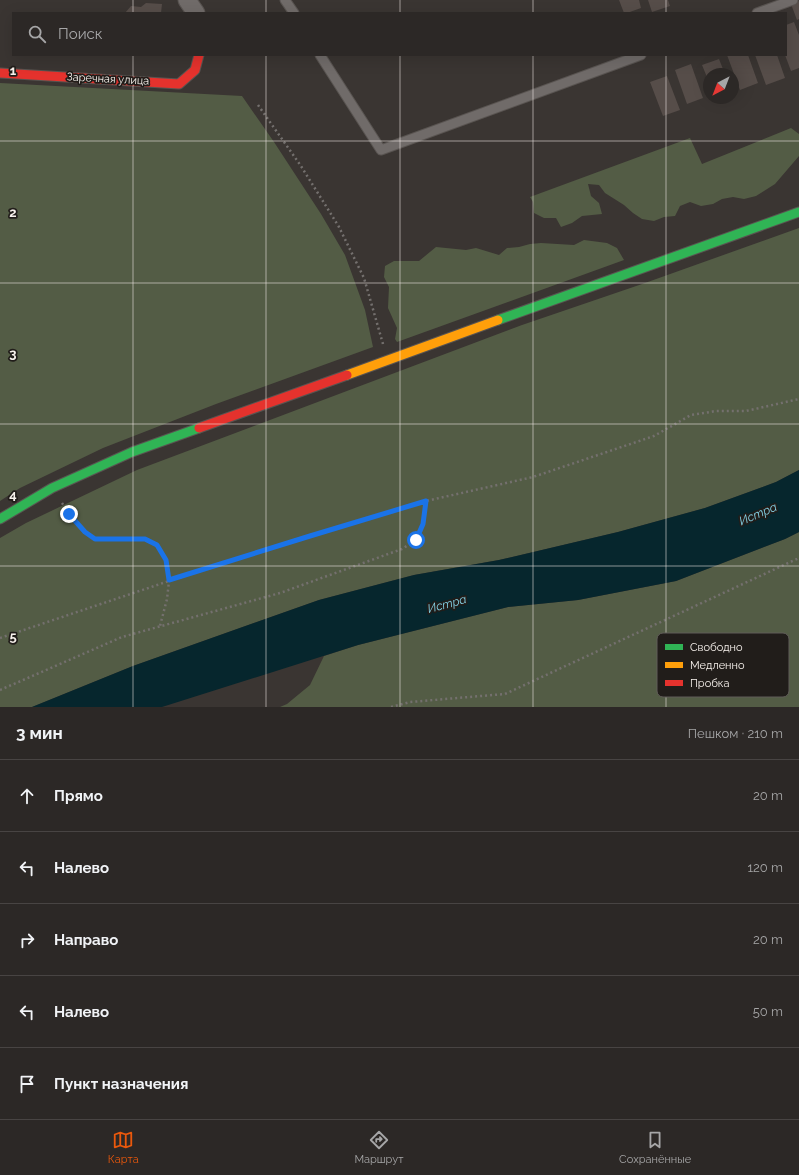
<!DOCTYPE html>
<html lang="ru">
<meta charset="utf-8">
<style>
:root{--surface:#2c2826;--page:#383432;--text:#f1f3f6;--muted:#a6a6a7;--line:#484443;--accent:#ea580c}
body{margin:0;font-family:Raleway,sans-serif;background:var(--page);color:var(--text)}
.compass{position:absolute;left:703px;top:68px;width:36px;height:36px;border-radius:50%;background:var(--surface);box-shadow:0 4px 16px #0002;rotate:222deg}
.stop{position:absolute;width:12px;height:12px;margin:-9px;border:3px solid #1a73e8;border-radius:50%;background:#fff}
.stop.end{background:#1a73e8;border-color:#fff;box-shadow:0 1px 4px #0008}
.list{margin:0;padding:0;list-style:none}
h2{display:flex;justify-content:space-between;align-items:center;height:52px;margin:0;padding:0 16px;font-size:17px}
h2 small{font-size:13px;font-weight:400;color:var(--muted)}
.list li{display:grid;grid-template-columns:26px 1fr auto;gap:12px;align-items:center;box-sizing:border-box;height:72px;padding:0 16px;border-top:1px solid var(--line)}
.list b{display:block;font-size:15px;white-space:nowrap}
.list em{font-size:13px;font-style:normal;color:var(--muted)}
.icon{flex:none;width:22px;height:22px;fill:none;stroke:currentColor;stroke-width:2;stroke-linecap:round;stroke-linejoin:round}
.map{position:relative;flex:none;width:799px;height:707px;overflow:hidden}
.search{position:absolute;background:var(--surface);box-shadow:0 4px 16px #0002;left:12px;right:12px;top:12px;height:44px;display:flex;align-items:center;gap:10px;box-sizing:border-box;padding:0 14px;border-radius:0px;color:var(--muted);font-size:15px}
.sheet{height:412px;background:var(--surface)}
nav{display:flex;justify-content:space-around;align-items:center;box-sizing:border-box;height:56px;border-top:1px solid var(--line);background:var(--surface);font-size:11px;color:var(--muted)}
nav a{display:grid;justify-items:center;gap:2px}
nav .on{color:var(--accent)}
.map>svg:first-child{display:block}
.green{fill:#535c45}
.water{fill:#06262d}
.building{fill:#564d49}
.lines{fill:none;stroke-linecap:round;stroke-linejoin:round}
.lane-casing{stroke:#595451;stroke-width:11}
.street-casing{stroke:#595451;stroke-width:19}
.fast-casing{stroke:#595451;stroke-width:11}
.slow-casing{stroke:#595451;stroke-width:11}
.jam-casing{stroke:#595451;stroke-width:11}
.path{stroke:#74706e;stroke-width:2.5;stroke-dasharray:2 3;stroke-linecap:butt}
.lane{stroke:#706b69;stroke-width:9}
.street{stroke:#706b69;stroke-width:17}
.fast{stroke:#30b455;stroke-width:9}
.slow{stroke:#ff9f0a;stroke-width:9}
.jam{stroke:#e5322d;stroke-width:9}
.route{stroke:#1a73e8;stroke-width:5}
.grid{fill:none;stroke:#f7f1ec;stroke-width:1;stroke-opacity:0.55}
.labels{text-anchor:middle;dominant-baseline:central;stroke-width:3.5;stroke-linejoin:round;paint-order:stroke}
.street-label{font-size:11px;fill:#f7f1ec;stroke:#211d1a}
.water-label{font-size:12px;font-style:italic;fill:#84d2e6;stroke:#211d1a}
.key{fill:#211d1a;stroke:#615d59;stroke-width:1}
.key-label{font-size:11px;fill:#f7f1ec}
.grid-label{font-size:13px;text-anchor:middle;font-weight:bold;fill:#f7f1ec;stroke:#211d1a;stroke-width:3.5;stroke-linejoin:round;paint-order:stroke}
</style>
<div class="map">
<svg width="799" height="707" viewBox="0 0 799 707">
<rect width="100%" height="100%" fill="#3a3532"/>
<path class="green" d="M0,83L242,96L274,142L321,214L345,255L365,310L373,347L216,404L103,448L20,488L0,501Z
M791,128L799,134V156L775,184L756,196L744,199L733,197L722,199L713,204L701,206L690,202L680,206L675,216L664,217L654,221L642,219L633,213L624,205L605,193L599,185L588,184L591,196L599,203L602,214L582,216L572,223L561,227L556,218H544L534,213L533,202L530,197L690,138L702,164Z
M799,228V470L776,482L705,508L618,532L499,560L414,575L319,600L133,666L32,707H0V538L26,523L137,470L522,325L645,283Z
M584,240L607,243L617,248L624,260L397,342L395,339L397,328L388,308L389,287L384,277L385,266L394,261H419L436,247L466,250L476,248L499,255L507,248L519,247L530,244L541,243L574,245Z
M799,532V707H280L287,704L310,685L324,656L358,645L508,607L578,600L676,581L785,539Z"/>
<path class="water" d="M799,470V532L785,539L676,581L578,600L508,607L358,645L162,707H32L133,666L319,600L414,575L499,560L618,532L705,508L776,482Z"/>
<path class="building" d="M619,0H639L641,8L627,13H624Z
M648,0H668L670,6L652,12Z
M799,1V19L797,20L791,4Z
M146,3L162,4L161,13H125L131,6L141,7Z
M794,22L799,35V68L791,71L785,55H786V25Z
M727,55H748L758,83L740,90Z
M755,55H777L785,78L766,85Z
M719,59L725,74H709V82L702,65Z
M691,64L703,98L687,104L675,70Z
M667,76L680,110L663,116L650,82Z
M715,98H730L717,103Z"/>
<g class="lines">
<defs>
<path id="lane" d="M285,0L294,13
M757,13L793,0
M320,55L381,150L641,55"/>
<path id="street" d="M187,0L196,13"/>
<path id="fast" d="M498,320L799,212
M0,519L52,488L132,452L199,428"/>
<path id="slow" d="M347,375L498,320"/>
<path id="jam" d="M0,73L179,84L195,70L199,55
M199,428L347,375"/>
</defs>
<use href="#lane" class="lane-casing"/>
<use href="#street" class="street-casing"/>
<use href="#fast" class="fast-casing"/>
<use href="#slow" class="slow-casing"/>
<use href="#jam" class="jam-casing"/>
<path class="path" d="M258,105L301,166L339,227L364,278L383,344
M62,503L69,513L85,532L95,539H145L157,545L166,560L169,581L167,599L160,626
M0,638L169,581L310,536L426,501
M0,690L122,637L280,593L402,549L416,540L423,523L426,501L533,477L654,436L691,415L716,411H746L799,399
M391,707L410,702L505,694L799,558"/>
<use href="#lane" class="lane"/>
<use href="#street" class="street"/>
<use href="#fast" class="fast"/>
<use href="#slow" class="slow"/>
<use href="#jam" class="jam"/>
</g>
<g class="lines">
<path class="route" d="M69,514L85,532L95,539H145L157,545L166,560L169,580L310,536L426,501L423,524L416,540"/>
</g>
<path class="grid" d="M133,0V13M266,0V13M400,0V13M533,0V13M666,0V13M133,55V707M266,55V707M400,55V707M533,55V707M666,55V707M0,141H799M0,283H799M0,424H799M0,566H799"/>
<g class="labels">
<g class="street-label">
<text transform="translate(108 79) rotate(3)">Заречная улица</text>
</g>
<g class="water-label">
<text transform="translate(758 514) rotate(-23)">Истра</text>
<text transform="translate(447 604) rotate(-15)">Истра</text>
</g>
</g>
<rect x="657" y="633" width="132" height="64" rx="6" class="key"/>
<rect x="665" y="644" width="18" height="6" fill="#30b455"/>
<rect x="665" y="662" width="18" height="6" fill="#ff9f0a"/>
<rect x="665" y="680" width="18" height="6" fill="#e5322d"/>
<g class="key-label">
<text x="690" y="651">Свободно</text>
<text x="690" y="669">Медленно</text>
<text x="690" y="687">Пробка</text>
</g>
<g class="grid-label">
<text x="13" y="75">1</text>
<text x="13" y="217">2</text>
<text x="13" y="358">3</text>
<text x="13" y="499">4</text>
<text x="13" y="641">5</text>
</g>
</svg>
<svg class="compass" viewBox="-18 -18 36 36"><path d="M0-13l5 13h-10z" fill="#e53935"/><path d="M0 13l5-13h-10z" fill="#a6a6a7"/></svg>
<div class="stop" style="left:416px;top:540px"></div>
<div class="stop end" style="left:69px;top:514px"></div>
<div class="search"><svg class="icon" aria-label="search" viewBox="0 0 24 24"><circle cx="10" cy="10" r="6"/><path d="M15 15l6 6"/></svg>Поиск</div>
</div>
<section class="sheet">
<h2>3 мин<small>Пешком · 210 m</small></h2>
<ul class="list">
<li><svg class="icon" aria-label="ahead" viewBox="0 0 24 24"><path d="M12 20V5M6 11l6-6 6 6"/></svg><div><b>Прямо</b></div><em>20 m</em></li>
<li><svg class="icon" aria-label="left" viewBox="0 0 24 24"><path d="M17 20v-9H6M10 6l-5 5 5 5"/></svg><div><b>Налево</b></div><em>120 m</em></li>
<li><svg class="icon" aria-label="right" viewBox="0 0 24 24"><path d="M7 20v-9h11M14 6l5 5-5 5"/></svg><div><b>Направо</b></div><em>20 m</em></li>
<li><svg class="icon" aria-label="left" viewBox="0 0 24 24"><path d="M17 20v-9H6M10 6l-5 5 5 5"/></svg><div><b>Налево</b></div><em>50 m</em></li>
<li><svg class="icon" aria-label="arrive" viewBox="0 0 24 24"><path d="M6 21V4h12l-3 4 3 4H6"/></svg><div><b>Пункт назначения</b></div></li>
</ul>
</section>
<nav>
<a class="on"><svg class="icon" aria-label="map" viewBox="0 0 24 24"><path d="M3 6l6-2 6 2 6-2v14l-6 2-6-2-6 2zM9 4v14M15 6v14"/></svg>Карта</a>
<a><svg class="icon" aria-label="directions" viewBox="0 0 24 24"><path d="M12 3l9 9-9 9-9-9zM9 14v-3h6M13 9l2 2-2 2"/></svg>Маршрут</a>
<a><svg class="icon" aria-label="saved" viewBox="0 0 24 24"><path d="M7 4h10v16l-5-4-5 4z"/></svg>Сохранённые</a>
</nav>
